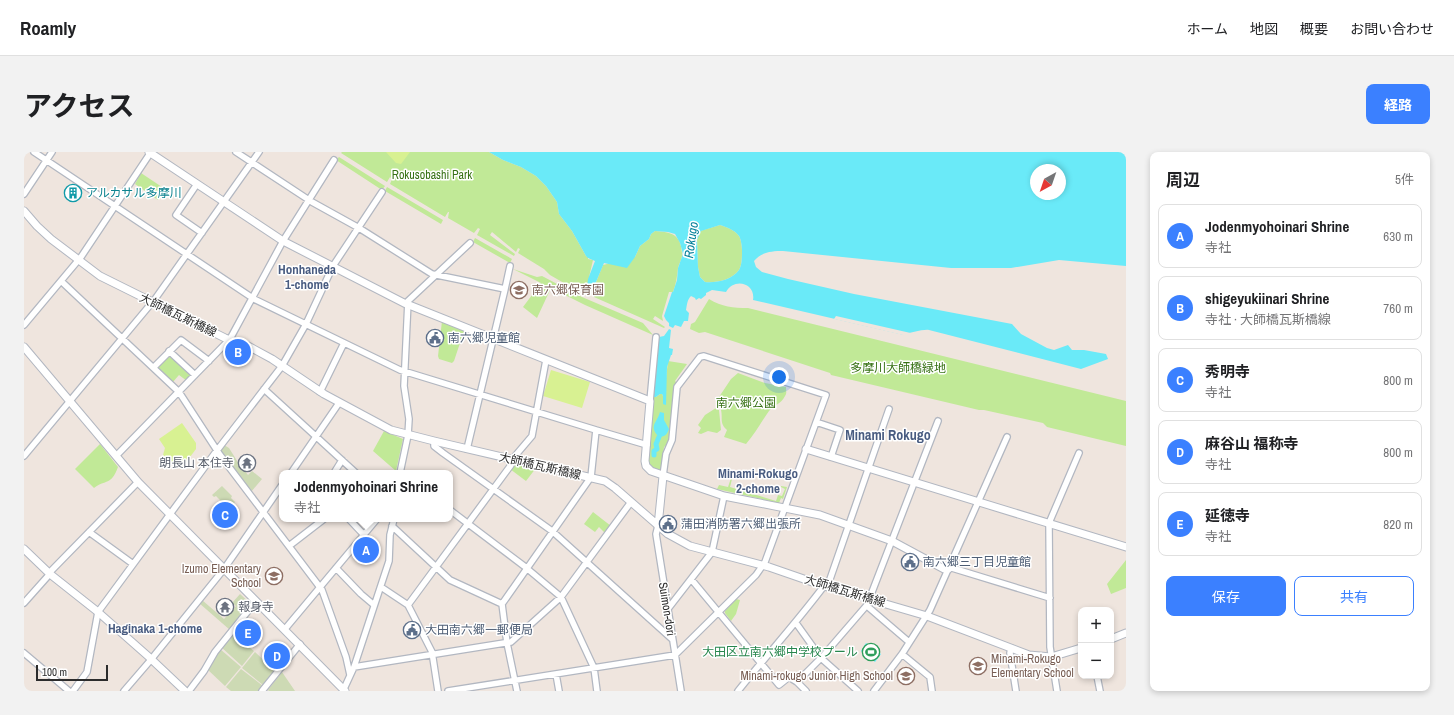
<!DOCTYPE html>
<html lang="ja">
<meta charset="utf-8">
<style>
:root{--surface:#fff;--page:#f2f2f2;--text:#202124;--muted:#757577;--line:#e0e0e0;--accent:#3b80ff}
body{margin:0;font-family:"Archivo Narrow","Noto Sans JP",sans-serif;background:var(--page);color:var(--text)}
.controls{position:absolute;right:12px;bottom:12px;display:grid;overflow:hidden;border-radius:8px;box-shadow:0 2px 6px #0003}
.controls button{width:36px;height:36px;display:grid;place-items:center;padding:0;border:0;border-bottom:1px solid var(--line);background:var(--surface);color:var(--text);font:20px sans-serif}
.compass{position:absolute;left:1006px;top:12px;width:36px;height:36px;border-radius:50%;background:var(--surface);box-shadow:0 2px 6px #0003;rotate:220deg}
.scale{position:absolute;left:12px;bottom:10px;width:72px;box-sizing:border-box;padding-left:4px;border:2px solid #2c2c2c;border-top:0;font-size:11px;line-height:14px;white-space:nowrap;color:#2c2c2c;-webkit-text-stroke:3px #fff;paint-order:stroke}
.you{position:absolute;left:755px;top:225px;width:14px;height:14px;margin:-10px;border:3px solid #fff;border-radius:50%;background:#1a73e8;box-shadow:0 0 0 6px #1a73e833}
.badge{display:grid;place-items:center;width:26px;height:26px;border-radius:50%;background:var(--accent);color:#fff;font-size:13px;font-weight:700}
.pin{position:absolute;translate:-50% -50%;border:2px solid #fff;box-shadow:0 1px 4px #0006}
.popup{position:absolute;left:255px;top:318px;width:174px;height:52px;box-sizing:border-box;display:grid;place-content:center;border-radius:8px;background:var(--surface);filter:drop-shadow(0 1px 3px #0005);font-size:13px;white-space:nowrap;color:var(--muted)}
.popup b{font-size:15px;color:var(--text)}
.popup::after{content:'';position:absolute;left:50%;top:100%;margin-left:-8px;border:8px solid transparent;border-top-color:var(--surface)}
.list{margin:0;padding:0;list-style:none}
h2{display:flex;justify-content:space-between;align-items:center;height:52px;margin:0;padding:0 16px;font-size:17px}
h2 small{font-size:13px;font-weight:400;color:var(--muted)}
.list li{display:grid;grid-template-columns:26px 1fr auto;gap:12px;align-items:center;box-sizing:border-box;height:64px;margin:0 8px 8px;padding:0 8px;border:1px solid var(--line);border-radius:8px}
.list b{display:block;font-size:15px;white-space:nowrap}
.list p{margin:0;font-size:13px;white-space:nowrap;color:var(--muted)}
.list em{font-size:13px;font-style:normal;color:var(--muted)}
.actions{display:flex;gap:8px;padding:12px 16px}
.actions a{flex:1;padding:9px 0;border:1px solid var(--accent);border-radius:8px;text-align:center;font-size:14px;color:var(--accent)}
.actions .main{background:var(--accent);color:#fff}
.map{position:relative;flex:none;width:1102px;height:539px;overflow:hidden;border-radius:8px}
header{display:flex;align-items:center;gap:24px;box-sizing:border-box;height:56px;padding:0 20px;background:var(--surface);border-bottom:1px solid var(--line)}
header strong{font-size:19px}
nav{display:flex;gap:22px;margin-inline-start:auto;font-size:14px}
.intro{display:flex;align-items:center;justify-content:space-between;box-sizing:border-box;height:96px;padding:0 24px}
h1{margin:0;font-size:28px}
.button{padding:10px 18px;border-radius:8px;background:var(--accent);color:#fff;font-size:14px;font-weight:700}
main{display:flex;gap:24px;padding:0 24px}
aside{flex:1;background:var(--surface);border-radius:8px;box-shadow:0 2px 6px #0003}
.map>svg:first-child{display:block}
.green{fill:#c1e997}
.cemetery{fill:#cddab4}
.pitch{fill:#d8f192}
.water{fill:#6aeaf8;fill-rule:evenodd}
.pier{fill:#efe5de}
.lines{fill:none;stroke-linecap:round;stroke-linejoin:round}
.canal{stroke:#6aeaf8;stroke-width:5}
.minor-casing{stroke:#b2b7c1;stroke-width:8}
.tertiary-casing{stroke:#b2b7c1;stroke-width:9}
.minor{stroke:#fff;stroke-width:5.5}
.tertiary{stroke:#fff;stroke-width:7}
.labels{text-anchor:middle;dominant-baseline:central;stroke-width:3;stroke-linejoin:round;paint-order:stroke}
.park-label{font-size:12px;fill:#377115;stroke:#fff}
.culture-label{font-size:12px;fill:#0d838f;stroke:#fff;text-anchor:start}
.education-label{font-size:12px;fill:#785e54;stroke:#fff;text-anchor:start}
.street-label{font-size:12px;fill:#2c2c2c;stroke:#fff}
.service-label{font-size:12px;fill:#4e5e75;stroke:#fff;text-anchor:start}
.worship-label{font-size:12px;fill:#5b616d;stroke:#fff;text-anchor:end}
.leisure-label{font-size:12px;fill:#27864d;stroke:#fff;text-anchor:end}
.water-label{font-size:13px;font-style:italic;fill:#04809a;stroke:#fff}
.neighbourhood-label{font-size:13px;font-weight:bold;fill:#495c81;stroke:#fff}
.quarter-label{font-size:14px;font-weight:bold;fill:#495c81;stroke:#fff}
</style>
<header>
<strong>Roamly</strong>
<nav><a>ホーム</a><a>地図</a><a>概要</a><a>お問い合わせ</a></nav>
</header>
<div class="intro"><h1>アクセス</h1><a class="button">経路</a></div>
<main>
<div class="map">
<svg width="1102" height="539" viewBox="0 0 1102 539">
<rect width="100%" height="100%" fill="#efe5de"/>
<path class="green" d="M318,0H465L479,8L497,15L512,24L522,34L533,50L535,62L548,79L562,104L564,105V107L569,108L563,134L562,136L555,133L553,138H552L526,123L520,117L494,101L496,97L494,96L492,100L468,80L466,83L491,102L490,104L453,83L456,77L454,76L450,81L424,66L425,60H424L421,65L366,32L368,27L366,25L363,30L317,1Z
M315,5L361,34L358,38L312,8Z
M117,21L141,37L134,48L111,32Z
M363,35L419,68L417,72L361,39Z
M696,73C702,75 711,78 715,84C717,87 718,95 718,99C718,105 718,113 715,118C708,128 692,131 681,130L676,125L674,115L673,87L676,79Z
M631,79C647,80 657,82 658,101C659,106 655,111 654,116C653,125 652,132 649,140H645L638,164L639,169L631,164L629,167L641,175L640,176L570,145L571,142L573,143V141L567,138L572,130L579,113L611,105L616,94L625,87L627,82Z
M451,86L488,107L486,111L449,90Z
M489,117L513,125L518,124L558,145L619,171L629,183L561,153L527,136L513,166L499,155L517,131Z
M685,147C698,155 709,156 724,156L1102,249V294L1023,275L1019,271L960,258H955L807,223L806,221L681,180L675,181L666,177L667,172L671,170Z
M418,169L440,179L430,209L428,211L415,207L414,204Z
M145,202L168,223L163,229L155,223L148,231L132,215Z
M644,209L663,212L651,229L655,233L646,290L640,295L637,320L628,317L624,312L629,245H632L636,242H638L639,244V252Z
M714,221L741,231L762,235C762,239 763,241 761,244C757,252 750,253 745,259C737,270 731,282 722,292L700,285L703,278C695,271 699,266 697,258C697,255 694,251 693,248L707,227Z
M692,256L695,258L697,278L693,281L684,279L677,282L674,281L677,276L674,273L681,263Z
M360,279L379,287L372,319L349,299Z
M76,292L94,315C87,334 82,327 70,336L51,317Z
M493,312L512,316L502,329L486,317L488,314Z
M708,323H709L706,335L752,349L754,343L758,344L761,337L757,335V334L763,335L759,347L757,346L755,351L693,337L695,333L704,335Z
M569,360L587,374L581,381L575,375L571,380L560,372Z
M1102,408V436L1087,442L1083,432Z
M712,447L716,448L712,462L707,469L701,461V459Z"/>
<path class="cemetery" d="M200,293L205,296L215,312L224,323L228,319L238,327L227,340L208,317L196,298Z
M198,334L208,344L207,346L211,350L205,357L192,344L190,345L188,343Z
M216,442L227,452L206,478L175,451L178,448L200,467L212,454L208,451Z
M208,482L230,499L218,514L197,495Z
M196,497L217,515L201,534L183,517Z
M231,500L251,519L239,533L218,516Z
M217,517L239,534L234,539H207L202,535Z
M258,520L271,539H245L244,538Z"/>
<path class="pitch" d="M362,0H386L377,12L372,11Z
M527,218L566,230L558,256L519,244Z
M158,271L172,291V297L157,317L139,303L141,296L135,287Z"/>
<path class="water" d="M465,0H1102V114L1035,108L987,116H927L759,99C747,99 738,100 730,109L732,115L738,120L764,127L830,142L988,172L997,182L1023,196L1030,198L1044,193L1048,198H1060L1082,202L1084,207L1057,217L905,178C900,177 884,181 880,183L729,148C732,131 710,125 702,140L688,138L682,141V143L677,147L675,146L672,148L671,146L667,144C663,148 663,153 662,158L665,161L664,169H660L657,175L651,173L649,176L645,174V171L642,168L640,164L648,140H649L653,128L654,116L659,102L656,91L651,82L644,80L631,79L627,82L625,87L616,94L611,105L603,116L580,111L572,130L567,137L563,135L564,127L571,109L564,106L562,104L548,79L535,62L533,50L522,34L512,24L497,15L479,8ZM1012,18H1036V42H1012ZM696,73C702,75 711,78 715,84C717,87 718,95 718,99C718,105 718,113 715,118C708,128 692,131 681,130L676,125L674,115L673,88L677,79Z
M645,177L647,178L645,196L649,197L648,203H647L643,215L642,253L639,252V244L638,242H636L632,245H629L635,185L640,184Z
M636,260L640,261V268L645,277C643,283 640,285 635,285C624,274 633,271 636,260Z
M842,491L857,502L851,510L837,499Z"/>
<path class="pier" d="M812,164L891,182L883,184L810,167Z"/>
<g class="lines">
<path class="canal" d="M630,303V299L633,297L632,292L635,285"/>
<defs>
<path id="minor" d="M10,0L230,147L376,218L572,278
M212,0L288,50L335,76L408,122L481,137L443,297
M173,32L152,63L178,81
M0,42L28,0
M37,129L155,240L196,303L298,438L322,505L326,523
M481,137L486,114
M0,173L57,105L127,0
M145,199L171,223
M130,215L157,188L185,209
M240,237L332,321
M296,240L320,191
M626,249L632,185
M792,270L816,278L807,305
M410,289V294L419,301L528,379L648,487
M0,304L131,147L235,0
M92,304L206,187L259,89L310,8
M267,321L315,251
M310,321L318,308
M376,321L384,283L385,267L380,234L384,149L446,91
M426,358L500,414L537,445L570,516L573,539
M325,367L340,383
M368,374L426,428L478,452
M634,374L632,382L657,539
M65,380L109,412
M265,394L300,367
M312,416L337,442L350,453
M924,417L928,416L1026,446
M667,427L755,533L765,525L773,530
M357,435L384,453L408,500L414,539
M0,451L24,424L27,419L114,330
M384,453L487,313L491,304L508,284L522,208
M843,454L885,490
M643,458L688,400L700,344
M772,471L797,506L834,539
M261,477L353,367
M987,496L986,501L992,539
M0,501L45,539
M878,502L906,525L908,539
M330,515L487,490L537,445L607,350
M532,522L535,539
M1073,524L1076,539
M49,539L63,520L74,460L191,301L258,214L282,172L309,114L358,40
M100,539L125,510L200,417L258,333
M165,539L180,519L191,500L232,449
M238,539L276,492
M319,539L330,515L365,409L366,383L370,367
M424,539L651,503L732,423L741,410L802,243L680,204L676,205L653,235L648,288L642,302L639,324
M493,539L483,491L478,452L567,325L572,278L623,293
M714,539C743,503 773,470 800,434L805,430L865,257
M782,539L773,530L799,504L843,453L914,269
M850,539L878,502L906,458L983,285
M1033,539L1026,495L1025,371L1055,301"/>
<path id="tertiary" d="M125,0L259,89L380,151L626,249L621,309L622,314L627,319L700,344L796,363L868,389L920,417H924
M0,59L13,74L27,87L76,124L201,186L224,194L248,207L300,242L367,278L410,289L581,329L591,336L644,382L666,394L745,415L800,434L903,464L1005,503L1027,505L1057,496
M0,195L114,330L321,539
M782,297L1102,395
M634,374L639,324
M0,397L26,422L74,460L125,505L161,539
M1087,487L1102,481"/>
</defs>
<use href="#minor" class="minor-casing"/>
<use href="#tertiary" class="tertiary-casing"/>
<use href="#minor" class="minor"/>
<use href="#tertiary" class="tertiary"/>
</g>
<defs>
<symbol id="building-ring" viewBox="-11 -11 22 22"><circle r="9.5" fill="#fff" stroke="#0f9aa8" stroke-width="1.5"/><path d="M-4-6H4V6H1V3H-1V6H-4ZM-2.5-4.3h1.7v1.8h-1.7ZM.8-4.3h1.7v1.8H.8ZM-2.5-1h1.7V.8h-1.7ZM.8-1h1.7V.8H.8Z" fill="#0f9aa8"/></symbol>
<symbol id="school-ring" viewBox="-11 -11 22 22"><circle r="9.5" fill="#fff" stroke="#8d6e63" stroke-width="1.5"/><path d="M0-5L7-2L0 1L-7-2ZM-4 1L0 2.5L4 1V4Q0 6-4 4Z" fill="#8d6e63"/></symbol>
<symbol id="civic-ring" viewBox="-11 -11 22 22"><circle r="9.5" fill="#fff" stroke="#5c6f8a" stroke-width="1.5"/><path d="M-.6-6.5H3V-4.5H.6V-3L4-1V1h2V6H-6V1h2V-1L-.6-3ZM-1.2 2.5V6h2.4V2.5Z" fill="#5c6f8a"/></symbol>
<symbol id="temple-ring" viewBox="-11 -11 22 22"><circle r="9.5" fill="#fff" stroke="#6b7280" stroke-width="1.5"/><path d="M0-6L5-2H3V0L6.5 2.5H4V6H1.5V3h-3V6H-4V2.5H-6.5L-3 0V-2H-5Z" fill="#6b7280"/></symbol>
<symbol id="stadium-ring" viewBox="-11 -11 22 22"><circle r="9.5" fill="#fff" stroke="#2e9e5b" stroke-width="1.5"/><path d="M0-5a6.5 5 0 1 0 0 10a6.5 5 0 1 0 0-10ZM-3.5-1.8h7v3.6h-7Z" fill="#2e9e5b"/></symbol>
</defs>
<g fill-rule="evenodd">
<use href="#building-ring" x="39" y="31" width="20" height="20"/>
<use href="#school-ring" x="485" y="128" width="20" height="20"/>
<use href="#civic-ring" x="401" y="176" width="20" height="20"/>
<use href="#temple-ring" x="213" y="301" width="20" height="20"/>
<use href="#civic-ring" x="634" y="362" width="20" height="20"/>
<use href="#civic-ring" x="876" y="400" width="20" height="20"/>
<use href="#school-ring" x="240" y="414" width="20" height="20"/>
<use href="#temple-ring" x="191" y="445" width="20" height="20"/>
<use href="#civic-ring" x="378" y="468" width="20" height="20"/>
<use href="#stadium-ring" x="837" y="490" width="20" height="20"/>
<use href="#school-ring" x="944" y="504" width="20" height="20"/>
<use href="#school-ring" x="872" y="514" width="20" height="20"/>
</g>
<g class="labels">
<g class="park-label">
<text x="408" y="23">Rokusobashi Park</text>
<text x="874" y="216">多摩川大師橋緑地</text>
<text x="722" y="251">南六郷公園</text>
</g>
<g class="culture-label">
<text x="62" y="41">アルカサル多摩川</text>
</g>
<g class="education-label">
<text x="508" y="138">南六郷保育園</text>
<text x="237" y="417" text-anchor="end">Izumo Elementary<tspan x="237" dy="14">School</tspan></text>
<text x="967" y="507">Minami-Rokugo<tspan x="967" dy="14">Elementary School</tspan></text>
<text x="869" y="524" text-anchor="end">Minami-rokugo Junior High School</text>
</g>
<g class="street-label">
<text transform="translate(154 163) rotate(26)">大師橋瓦斯橋線</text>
<text transform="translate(516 314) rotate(13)">大師橋瓦斯橋線</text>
<text transform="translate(821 439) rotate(17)">大師橋瓦斯橋線</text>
<text transform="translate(643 457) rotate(81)">Suimon-dori</text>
</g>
<g class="service-label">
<text x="424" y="186">南六郷児童館</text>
<text x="657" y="372">蒲田消防署六郷出張所</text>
<text x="899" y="410">南六郷三丁目児童館</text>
<text x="401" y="478">大田南六郷一郵便局</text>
</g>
<g class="worship-label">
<text x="210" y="311">朗長山 本住寺</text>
<text x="214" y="455" text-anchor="start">報身寺</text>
</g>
<g class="leisure-label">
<text x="834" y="500">大田区立南六郷中学校プール</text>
</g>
<g class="water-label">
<text transform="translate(667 88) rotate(-82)">Rokugo</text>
</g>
<g class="neighbourhood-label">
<text x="283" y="117">Honhaneda<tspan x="283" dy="15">1-chome</tspan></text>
<text x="734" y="321">Minami-Rokugo<tspan x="734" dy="15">2-chome</tspan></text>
<text x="131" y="476">Haginaka 1-chome</text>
</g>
<g class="quarter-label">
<text x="864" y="283">Minami Rokugo</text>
</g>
</g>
</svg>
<div class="controls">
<button>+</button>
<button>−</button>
</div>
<svg class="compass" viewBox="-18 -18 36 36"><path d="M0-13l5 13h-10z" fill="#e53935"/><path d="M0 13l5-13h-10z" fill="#757577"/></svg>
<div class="scale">100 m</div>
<div class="you"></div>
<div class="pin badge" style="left:342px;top:398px">A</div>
<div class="popup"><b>Jodenmyohoinari Shrine</b>寺社</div>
<div class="pin badge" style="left:214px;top:200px">B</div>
<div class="pin badge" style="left:201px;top:363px">C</div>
<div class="pin badge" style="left:253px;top:504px">D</div>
<div class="pin badge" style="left:224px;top:481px">E</div>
</div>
<aside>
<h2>周辺<small>5件</small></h2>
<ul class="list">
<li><span class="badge">A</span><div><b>Jodenmyohoinari Shrine</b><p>寺社</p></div><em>630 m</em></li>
<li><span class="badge">B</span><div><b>shigeyukiinari Shrine</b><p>寺社 · 大師橋瓦斯橋線</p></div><em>760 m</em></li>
<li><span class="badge">C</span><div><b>秀明寺</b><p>寺社</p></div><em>800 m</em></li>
<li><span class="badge">D</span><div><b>麻谷山 福称寺</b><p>寺社</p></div><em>800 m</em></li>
<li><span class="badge">E</span><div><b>延徳寺</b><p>寺社</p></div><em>820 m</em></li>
</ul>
<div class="actions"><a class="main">保存</a><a>共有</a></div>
</aside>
</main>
